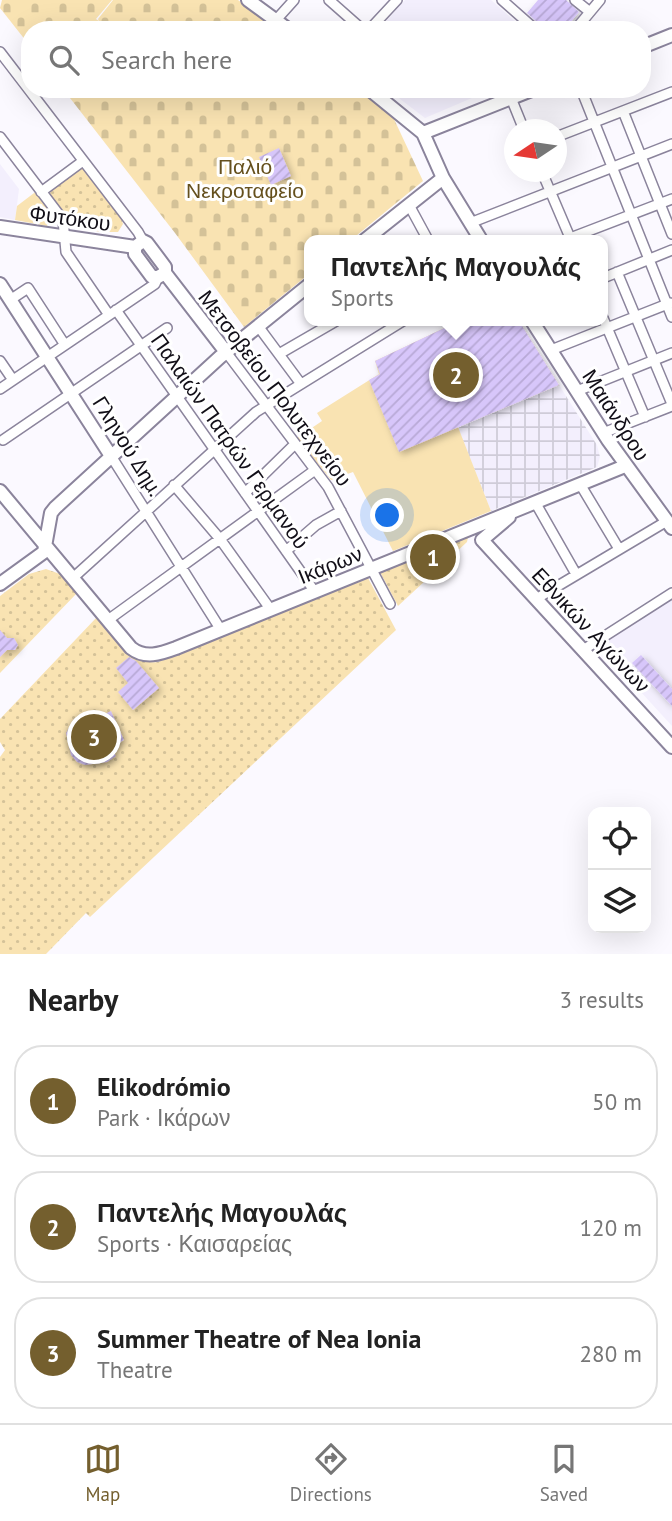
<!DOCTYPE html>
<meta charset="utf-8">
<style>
:root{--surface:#fff;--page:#f2f2f2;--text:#222;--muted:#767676;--line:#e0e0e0;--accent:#745f2e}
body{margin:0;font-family:"PT Sans",sans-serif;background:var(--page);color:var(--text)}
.controls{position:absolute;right:21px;bottom:21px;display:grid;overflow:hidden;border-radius:14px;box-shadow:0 7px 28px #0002}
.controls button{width:63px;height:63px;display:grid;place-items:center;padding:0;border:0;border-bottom:2px solid var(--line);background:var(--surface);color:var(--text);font:35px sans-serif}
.compass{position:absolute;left:504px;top:119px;width:63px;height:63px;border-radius:50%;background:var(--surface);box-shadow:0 7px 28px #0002;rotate:257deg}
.you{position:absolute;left:388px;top:516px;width:24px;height:24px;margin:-18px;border:5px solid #fff;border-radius:50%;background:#1a73e8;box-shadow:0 0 0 10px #1a73e833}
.badge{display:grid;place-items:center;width:46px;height:46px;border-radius:50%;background:var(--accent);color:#fff;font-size:23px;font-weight:700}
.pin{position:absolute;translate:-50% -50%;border:4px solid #fff;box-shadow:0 2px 7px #0006}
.popup{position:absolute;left:304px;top:235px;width:304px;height:91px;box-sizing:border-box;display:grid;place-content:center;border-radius:14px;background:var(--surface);filter:drop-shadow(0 2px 5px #0005);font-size:23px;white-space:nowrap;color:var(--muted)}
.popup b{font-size:26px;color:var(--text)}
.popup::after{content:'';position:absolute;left:50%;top:100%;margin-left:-14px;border:14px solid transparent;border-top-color:var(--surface)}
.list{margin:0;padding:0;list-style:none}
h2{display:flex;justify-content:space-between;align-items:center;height:91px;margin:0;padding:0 28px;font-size:30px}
h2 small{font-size:23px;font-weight:400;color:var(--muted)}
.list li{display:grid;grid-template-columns:46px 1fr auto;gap:21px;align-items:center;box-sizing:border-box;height:112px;margin:0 14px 14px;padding:0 14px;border:2px solid var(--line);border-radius:28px}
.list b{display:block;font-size:26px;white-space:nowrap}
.list p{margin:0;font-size:23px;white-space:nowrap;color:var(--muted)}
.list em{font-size:23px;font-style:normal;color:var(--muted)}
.icon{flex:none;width:38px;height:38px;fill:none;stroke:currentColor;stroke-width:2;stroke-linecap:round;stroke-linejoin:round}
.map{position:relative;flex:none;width:672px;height:954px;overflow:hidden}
.search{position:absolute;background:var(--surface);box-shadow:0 7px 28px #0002;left:21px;right:21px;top:21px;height:77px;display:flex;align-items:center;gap:18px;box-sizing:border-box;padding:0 24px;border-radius:28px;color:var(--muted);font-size:26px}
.sheet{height:469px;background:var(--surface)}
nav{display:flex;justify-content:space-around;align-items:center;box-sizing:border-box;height:98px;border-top:2px solid var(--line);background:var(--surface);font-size:19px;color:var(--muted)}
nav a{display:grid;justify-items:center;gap:4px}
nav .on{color:var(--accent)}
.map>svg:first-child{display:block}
.built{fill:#f3effd}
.industrial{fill:url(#industrial-grid)}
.grass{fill:#f9e3b2}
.cemetery{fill:url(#cemetery-stones)}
.park{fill:url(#park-dots)}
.building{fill:url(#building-hatch);filter:url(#shadow)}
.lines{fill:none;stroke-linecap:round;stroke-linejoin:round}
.street-casing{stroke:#8b849c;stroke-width:12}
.secondary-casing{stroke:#8b849c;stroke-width:16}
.street{stroke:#fff;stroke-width:9}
.secondary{stroke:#fff;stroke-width:12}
.labels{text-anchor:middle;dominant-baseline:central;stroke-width:6;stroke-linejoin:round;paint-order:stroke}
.park-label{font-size:21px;fill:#65501d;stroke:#fff}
.street-label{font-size:21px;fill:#110e17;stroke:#fff}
</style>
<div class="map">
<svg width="672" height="954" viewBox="0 0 672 954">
<defs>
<pattern id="industrial-grid" width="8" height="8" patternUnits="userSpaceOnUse" patternTransform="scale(1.75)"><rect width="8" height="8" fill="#f3effd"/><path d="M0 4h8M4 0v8" fill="none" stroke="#cfccd8"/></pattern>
<pattern id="cemetery-stones" width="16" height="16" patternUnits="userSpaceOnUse" patternTransform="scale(1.75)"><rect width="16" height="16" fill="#f9e3b2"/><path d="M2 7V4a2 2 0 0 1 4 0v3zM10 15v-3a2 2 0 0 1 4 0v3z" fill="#d4c298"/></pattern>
<pattern id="park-dots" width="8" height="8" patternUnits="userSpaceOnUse" patternTransform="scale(1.75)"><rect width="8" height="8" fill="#f9e3b2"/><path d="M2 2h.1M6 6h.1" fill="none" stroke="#d4c298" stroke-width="1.8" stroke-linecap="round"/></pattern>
<pattern id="building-hatch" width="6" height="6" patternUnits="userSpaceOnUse" patternTransform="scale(1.75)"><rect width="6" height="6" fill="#d7c6fa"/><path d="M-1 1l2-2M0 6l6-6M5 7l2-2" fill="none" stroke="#b8a9d6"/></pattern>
<filter id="shadow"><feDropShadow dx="3" dy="3" stdDeviation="3.5" flood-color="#0004"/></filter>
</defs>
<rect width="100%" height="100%" fill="#fbf9ff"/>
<path class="built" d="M405,0H491L525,30H378Z
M387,89H493L425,118Z
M0,164L19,189L15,220L0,217Z
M672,598V726L598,645Z"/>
<path class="industrial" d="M559,385L597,445L600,457L597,467L491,511L458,428Z"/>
<path class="grass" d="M38,190L55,212L47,226L15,220L17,206Z
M459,321H519L559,385L458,427L491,511L393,551L353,472L331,480L297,438L322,421L317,413L379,374L375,361Z"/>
<path class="cemetery" d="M2,0H112L96,19L99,21L98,19L113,0H238L278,30H30V46L0,8Z
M63,89H358L393,117L423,181L351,240H309V274L244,327L175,233Z"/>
<path class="park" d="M81,166L121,218L123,224L118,232C72,232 73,227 47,192Z
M464,536L468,537L467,542L398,606L380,572Z
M46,569L60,574L77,593L0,673V596L29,574Z
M368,578L396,630L90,917L86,913L46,954H0V757L5,750L0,742V719L97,617C113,636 130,665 158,662Z"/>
<path class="building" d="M538,0H566L579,12L564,30H546L527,13Z
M279,148L291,176L271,185L259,157Z
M459,321H519L559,385L399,452L369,380L380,374L375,361Z
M0,630L7,638H14L18,645L15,650H7L0,657Z
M641,655L672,689V706L632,663Z
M129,657L136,661L159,688L133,710L118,692L128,683L116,668Z
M94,710L96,718L111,711L124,740L110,748L116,756L107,762L85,765L77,762L71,755L66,733L74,719Z"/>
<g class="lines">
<defs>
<path id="street" d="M329,0L363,30
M502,0L536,30
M575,0L590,12
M276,20L294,0
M369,30L397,0
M575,30L600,0
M0,52L138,232L143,241
M581,89L672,317
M511,98L524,130
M623,111L672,234
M0,137L63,220L66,252L109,315
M556,137L672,92
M542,172L571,240
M41,192L83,161
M409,205L428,240
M470,223L672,144
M565,240L672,199
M617,272L672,404
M603,278L672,250
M10,300L28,288L65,345
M116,310L315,592
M603,318L645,417
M258,326L301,384
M551,350L670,303
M226,352L328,487L390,604
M279,354L336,321
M0,361L13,380
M0,389L155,284L158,277
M577,391L672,353
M603,433L672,406
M3,440L167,328
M111,456L221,630
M580,484L619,549
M174,485L220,539L271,610
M245,493L295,444
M535,502L576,574
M286,551L316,525L341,511
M74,577L256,412L403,321
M536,599L667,521
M108,620L315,470
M583,650L672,593"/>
<path id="secondary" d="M248,0L289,30
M642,47L672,35
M369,89L423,133L443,178L481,240
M423,133L534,89
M0,227L135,247
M365,240L443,178
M143,241L147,243L165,267V273L158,277H152L135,254V247Z
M165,273L226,352
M0,284L111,456
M532,321L608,440L672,528
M0,491L131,648C145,659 160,654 176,648L625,466
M509,517L482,540L672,747
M0,584L44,552L51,513L55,508L220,357L309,285"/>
</defs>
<use href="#street" class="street-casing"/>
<use href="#secondary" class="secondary-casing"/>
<use href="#street" class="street"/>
<use href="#secondary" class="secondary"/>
</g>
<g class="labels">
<g class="park-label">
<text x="245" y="166">Παλιό<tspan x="245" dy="24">Νεκροταφείο</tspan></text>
</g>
<g class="street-label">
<text transform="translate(70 218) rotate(8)">Φυτόκου</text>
<text transform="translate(275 388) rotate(53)">Μετσοβείου Πολυτεχνείου</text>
<text transform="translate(616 415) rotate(57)">Μαιάνδρου</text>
<text transform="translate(230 441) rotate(55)">Παλαιών Πατρών Γερμανού</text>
<text transform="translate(128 446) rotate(58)">Γληνού Δημ.</text>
<text transform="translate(330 565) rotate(-22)">Ικάρων</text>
<text transform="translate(591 630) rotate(47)">Εθνικών Αγώνων</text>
</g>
</g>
</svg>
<div class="controls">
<button><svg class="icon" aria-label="locate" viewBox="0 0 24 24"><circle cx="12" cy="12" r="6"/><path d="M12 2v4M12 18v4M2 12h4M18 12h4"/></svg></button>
<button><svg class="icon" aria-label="layers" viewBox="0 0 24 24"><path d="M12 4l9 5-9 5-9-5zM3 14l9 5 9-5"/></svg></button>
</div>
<svg class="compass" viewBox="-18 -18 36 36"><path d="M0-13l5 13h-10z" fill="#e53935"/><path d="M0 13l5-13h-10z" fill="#767676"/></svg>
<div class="you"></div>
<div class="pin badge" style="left:433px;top:557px">1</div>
<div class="pin badge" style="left:456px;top:375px">2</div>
<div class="popup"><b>Παντελής Μαγουλάς</b>Sports</div>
<div class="pin badge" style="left:94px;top:737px">3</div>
<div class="search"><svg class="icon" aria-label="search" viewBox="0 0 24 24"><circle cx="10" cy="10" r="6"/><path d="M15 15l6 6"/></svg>Search here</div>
</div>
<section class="sheet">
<h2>Nearby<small>3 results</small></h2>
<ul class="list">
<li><span class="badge">1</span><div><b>Elikodrómio</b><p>Park · Ικάρων</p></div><em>50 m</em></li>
<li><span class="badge">2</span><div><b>Παντελής Μαγουλάς</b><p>Sports · Καισαρείας</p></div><em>120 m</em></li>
<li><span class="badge">3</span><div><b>Summer Theatre of Nea Ionia</b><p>Theatre</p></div><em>280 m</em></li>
</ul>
</section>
<nav>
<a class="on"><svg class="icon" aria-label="map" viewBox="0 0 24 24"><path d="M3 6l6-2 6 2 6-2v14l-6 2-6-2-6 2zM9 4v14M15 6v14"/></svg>Map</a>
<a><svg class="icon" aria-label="directions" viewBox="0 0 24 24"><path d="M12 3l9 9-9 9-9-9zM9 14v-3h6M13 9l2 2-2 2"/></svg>Directions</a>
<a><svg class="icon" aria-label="saved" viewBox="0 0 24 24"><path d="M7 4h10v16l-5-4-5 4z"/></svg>Saved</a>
</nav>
